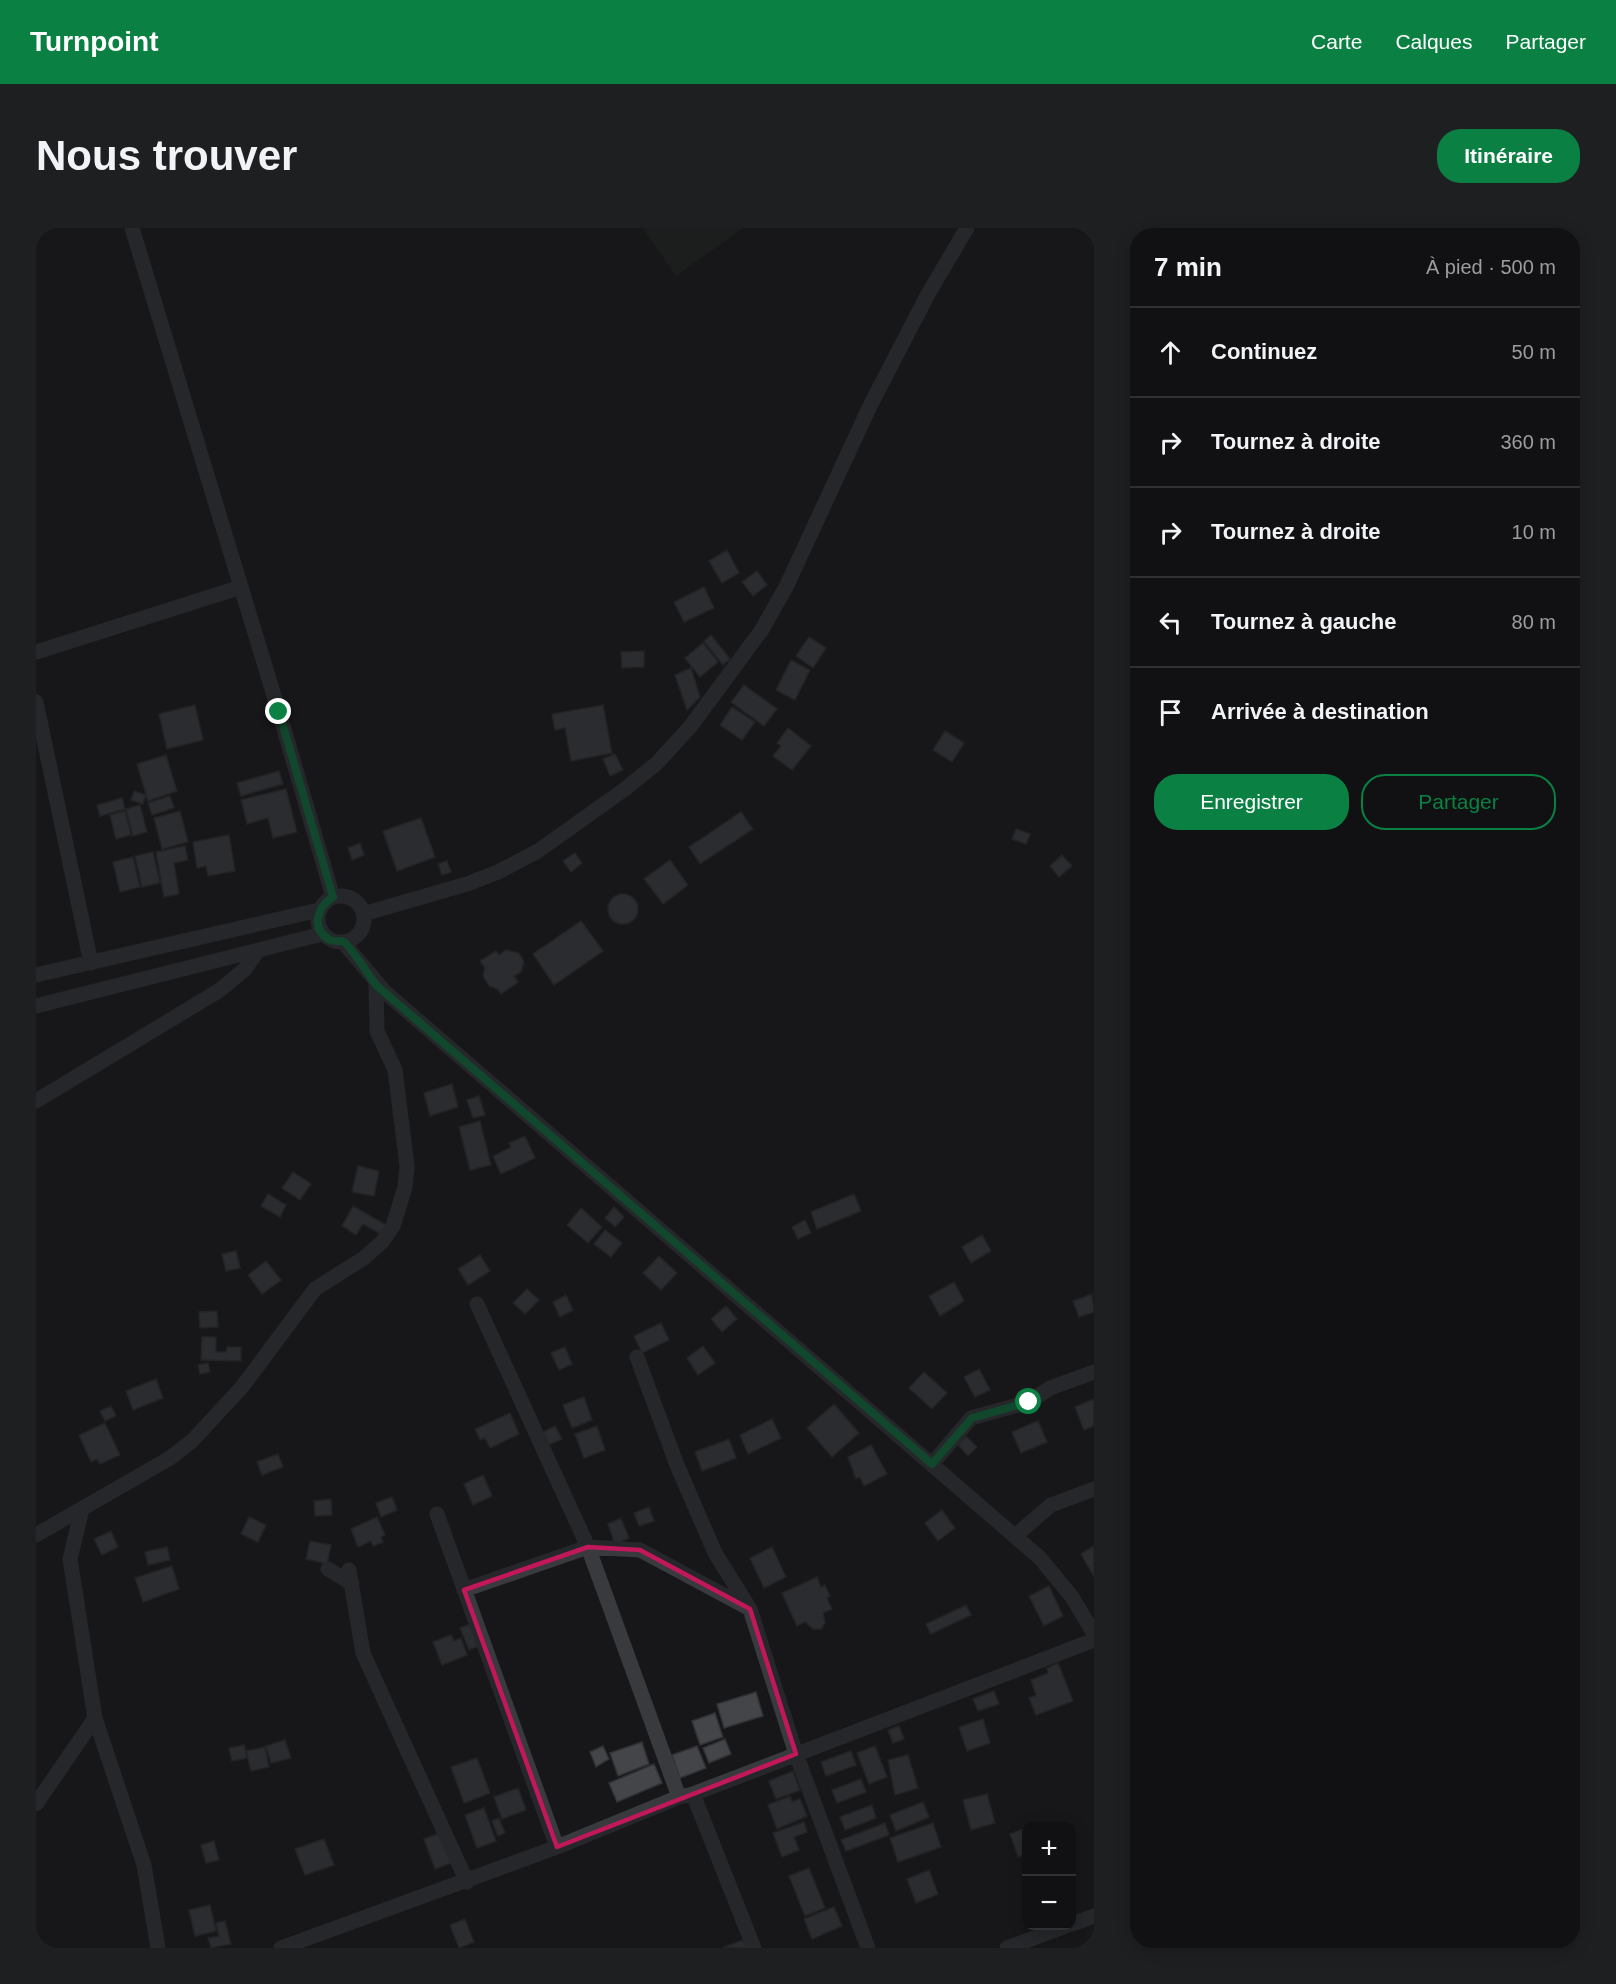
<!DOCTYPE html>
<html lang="fr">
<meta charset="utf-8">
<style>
:root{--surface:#111113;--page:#1e1f21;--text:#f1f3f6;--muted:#9c9da0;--line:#303133;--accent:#0b8043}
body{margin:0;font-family:Helvetica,sans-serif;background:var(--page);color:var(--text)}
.controls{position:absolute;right:18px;bottom:18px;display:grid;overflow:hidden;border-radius:12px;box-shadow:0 3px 15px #0003}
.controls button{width:54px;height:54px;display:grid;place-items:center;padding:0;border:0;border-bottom:2px solid var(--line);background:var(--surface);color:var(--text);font:30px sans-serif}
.stop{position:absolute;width:18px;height:18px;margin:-14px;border:4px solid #0b8043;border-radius:50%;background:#fff}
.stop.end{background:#0b8043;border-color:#fff;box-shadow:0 2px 6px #0008}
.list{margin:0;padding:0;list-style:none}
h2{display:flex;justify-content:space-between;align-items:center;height:78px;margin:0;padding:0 24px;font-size:26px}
h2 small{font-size:20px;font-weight:400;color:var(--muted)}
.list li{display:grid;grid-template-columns:39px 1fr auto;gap:18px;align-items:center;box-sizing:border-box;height:90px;padding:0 24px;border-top:2px solid var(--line)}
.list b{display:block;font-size:22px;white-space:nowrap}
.list em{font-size:20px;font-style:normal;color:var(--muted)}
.actions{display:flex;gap:12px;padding:18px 24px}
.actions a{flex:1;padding:14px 0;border:2px solid var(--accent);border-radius:24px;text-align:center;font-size:21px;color:var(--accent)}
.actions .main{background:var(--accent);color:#fff}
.icon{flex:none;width:33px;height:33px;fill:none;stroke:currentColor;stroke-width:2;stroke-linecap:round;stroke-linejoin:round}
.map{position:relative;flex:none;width:1058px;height:1720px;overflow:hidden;border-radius:24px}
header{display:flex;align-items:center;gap:36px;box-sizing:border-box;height:84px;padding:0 30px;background:var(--accent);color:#fff}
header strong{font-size:28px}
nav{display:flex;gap:33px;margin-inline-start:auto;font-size:21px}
.intro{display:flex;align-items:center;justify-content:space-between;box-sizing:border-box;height:144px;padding:0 36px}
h1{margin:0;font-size:42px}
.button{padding:15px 27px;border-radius:24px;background:var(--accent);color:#fff;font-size:21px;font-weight:700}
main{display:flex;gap:36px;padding:0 36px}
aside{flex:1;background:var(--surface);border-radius:24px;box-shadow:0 3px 15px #0003}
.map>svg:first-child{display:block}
.green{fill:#1f271f}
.building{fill:#434549;stroke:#313235;stroke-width:1.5}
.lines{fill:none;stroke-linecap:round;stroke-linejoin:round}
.street{stroke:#383a3e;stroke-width:15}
.route{stroke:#0b8043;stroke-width:8}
.marked{fill:none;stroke:#c2185b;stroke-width:4.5;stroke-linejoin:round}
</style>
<header>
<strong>Turnpoint</strong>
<nav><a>Carte</a><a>Calques</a><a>Partager</a></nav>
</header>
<div class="intro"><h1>Nous trouver</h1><a class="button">Itinéraire</a></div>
<main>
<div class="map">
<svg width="1058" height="1720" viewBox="0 0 1058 1720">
<rect width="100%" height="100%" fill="#171719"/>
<path class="green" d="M607,0H707L640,48Z"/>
<path class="building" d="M691,322L703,345L686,355L673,333Z
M721,343L731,357L717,368L706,354Z
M668,359L678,380L648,394L638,374Z
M675,407L694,431L687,437L668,413Z
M773,409L790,420L777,440L760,428Z
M667,415L682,434L664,449L649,430Z
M608,423V439L586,440L585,424Z
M755,432L774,442L759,472L740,462Z
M655,440L664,469L651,482L639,447Z
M708,457L741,481L728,498L695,474Z
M159,477L167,512L131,521L123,486Z
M567,477L576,525L535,533L529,500L519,502L516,486Z
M696,479L719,494L706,512L684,497Z
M752,500L775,518L756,542L737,528L745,518L741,515Z
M909,503L928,515L916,534L897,522Z
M579,526L587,542L574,548L567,531Z
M130,527L141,563L112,573L101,536Z
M243,543L247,556L205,568L201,555Z
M250,561L261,604L237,610L232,590L211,596L205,572Z
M98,563L110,567L107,576L95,572Z
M134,568L138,580L116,587L112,575Z
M86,570L89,581L64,588L61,577Z
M104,577L111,604L97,608L90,581Z
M89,583L95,607L80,611L74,587Z
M144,583L152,614L126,621L118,590Z
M705,584L717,601L664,636L653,619Z
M385,590L399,629L361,643L347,603Z
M980,601L994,606L990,616L976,611Z
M193,607L199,643L172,648L170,638L161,640L157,614Z
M324,615L328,627L316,632L312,620Z
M149,618L152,632L138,635L143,666L128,669L120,624Z
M117,624L124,655L106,659L99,628Z
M539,625L546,635L535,644L527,633Z
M1026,627L1036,638L1023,649L1014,638Z
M97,629L104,659L84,664L77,634Z
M634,632L652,657L627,676L608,651Z
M411,633L415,644L406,647L402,636Z
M572 681a15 15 0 1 1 30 0a15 15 0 1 1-30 0Z
M545,693L567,723L518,757L497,726Z
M470,722L483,725L488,734L485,744L478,748L482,754L465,766L461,761L453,758L447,748L449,740L444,733L460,723L463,727Z
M416,856L422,879L394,888L388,865Z
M443,868L449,887L437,890L431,872Z
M444,893L455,937L434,942L423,899Z
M489,908L499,930L465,946L457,928L475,919L473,915Z
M322,938L343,943L338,968L316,964Z
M257,944L275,956L264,972L246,960Z
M232,966L250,977L244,989L225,978Z
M818,966L825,983L781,1001L775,984Z
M317,978L350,997L345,1006L327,996L320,1007L306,998Z
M578,979L588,989L579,999L569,990Z
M545,980L566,999L552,1015L531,997Z
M769,992L775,1005L762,1011L756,999Z
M569,1002L586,1015L575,1029L558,1016Z
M946,1007L955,1023L935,1035L926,1019Z
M200,1023L204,1040L190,1043L186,1026Z
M444,1027L454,1043L432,1057L422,1041Z
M623,1028L641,1045L625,1062L607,1045Z
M230,1033L245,1052L226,1066L212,1047Z
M918,1054L928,1073L904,1088L893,1068Z
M491,1061L503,1072L489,1086L477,1075Z
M1056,1066L1058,1084L1043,1089L1037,1073Z
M530,1067L537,1082L524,1089L517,1074Z
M690,1078L701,1091L686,1104L675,1091Z
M181,1083L182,1099L164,1100L163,1084Z
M625,1095L633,1112L606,1125L598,1108Z
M166,1109H180V1124H190L191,1119H205V1133L165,1132Z
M667,1118L679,1135L662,1147L651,1130Z
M529,1119L536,1136L523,1142L515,1125Z
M172,1135L174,1144L164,1146L162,1137Z
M943,1141L954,1162L939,1169L928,1149Z
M888,1144L911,1165L896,1181L873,1160Z
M120,1151L127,1170L97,1182L90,1163Z
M548,1169L556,1192L536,1200L527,1177Z
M1058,1171V1198L1048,1202L1039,1179Z
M798,1176L823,1205L796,1229L771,1200Z
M75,1178L80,1188L69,1193L64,1183Z
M474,1185L483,1206L454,1220L449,1210L444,1212L439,1201Z
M736,1191L745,1210L712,1226L704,1207Z
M1002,1193L1011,1214L985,1225L976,1204Z
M69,1195L84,1227L64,1236L61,1231L55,1234L43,1207Z
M519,1198L526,1211L513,1217L507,1204Z
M561,1198L569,1222L548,1230L539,1206Z
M930,1208L941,1219L932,1228L922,1217Z
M693,1211L700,1230L666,1243L659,1224Z
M835,1217L851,1246L828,1258L824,1249L820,1251L812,1229Z
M242,1226L247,1239L226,1247L221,1234Z
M447,1247L456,1268L437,1277L428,1256Z
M356,1269L361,1282L345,1289L340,1275Z
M295,1271L296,1287L279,1288L278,1273Z
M613,1279L618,1293L603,1298L598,1285Z
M906,1282L919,1300L902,1313L889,1295Z
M213,1289L230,1297L222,1314L205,1306Z
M341,1289L349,1307L345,1309L347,1314L337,1318L335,1313L322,1319L315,1301Z
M585,1290L593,1310L579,1316L572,1296Z
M75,1303L82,1319L66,1327L58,1311Z
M274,1313L295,1317L291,1336L270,1331Z
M1058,1318V1349L1045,1326Z
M131,1319L134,1332L112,1337L109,1324Z
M736,1319L750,1349L728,1360L714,1330Z
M136,1338L143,1361L107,1374L99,1350Z
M781,1349L785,1359L789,1357L794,1368L791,1370L796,1381L787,1385L789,1395L785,1401H777L769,1394L761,1398L746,1365Z
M1013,1358L1027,1388L1008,1398L993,1368Z
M930,1377L935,1387L895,1406L890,1396Z
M437,1395L445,1417L433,1422L424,1400Z
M415,1407L418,1413L425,1410L431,1427L406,1437L397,1414Z
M1022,1435L1037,1473L1000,1487L993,1470L1000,1467L995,1452L1012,1445L1011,1440Z
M958,1463L963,1476L942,1483L937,1471Z
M720,1464L727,1488L688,1500L681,1476Z
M679,1485L687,1509L664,1517L656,1493Z
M947,1491L954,1515L931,1523L923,1499Z
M863,1498L868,1511L857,1515L852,1502Z
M689,1511L695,1526L673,1535L667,1520Z
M249,1512L255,1530L235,1535L230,1518Z
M606,1514L613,1536L582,1548L574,1525Z
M208,1517L211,1530L196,1533L193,1520Z
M567,1518L573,1531L560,1539L554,1524Z
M661,1518L670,1540L644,1550L636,1527Z
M839,1518L851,1549L833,1556L821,1525Z
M229,1519L233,1539L215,1543L210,1523Z
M815,1523L820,1537L790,1548L785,1534Z
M872,1527L882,1560L859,1567L852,1532Z
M441,1530L454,1565L428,1575L415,1539Z
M618,1536L626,1555L581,1574L573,1555Z
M757,1543L764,1562L740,1571L733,1553Z
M825,1551L830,1564L801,1575L796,1562Z
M482,1560L490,1582L466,1591L458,1569Z
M951,1566L959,1595L935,1602L927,1572Z
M754,1568L756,1574L764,1571L771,1588L741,1601L732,1577Z
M887,1574L893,1589L860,1603L854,1587Z
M836,1577L840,1590L809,1602L804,1589Z
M448,1580L460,1613L441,1620L429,1587Z
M463,1590L469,1605L462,1608L456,1593Z
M768,1594L771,1604L758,1609L763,1622L746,1629L737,1605Z
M849,1595L853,1607L810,1623L805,1612Z
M897,1595L905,1619L862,1634L854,1610Z
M990,1600V1626L982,1629L974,1606Z
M407,1604L418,1634L399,1641L388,1611Z
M288,1611L298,1637L269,1647L259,1621Z
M178,1613L183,1632L170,1635L165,1617Z
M773,1640L789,1680L769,1688L753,1648Z
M893,1642L902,1666L880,1675L871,1651Z
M174,1677L180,1703L159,1708L153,1682Z
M798,1679L806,1698L776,1711L768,1691Z
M429,1691L438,1714L423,1720L414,1697Z
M189,1693L195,1716L175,1720L172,1710L183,1708L180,1695Z
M707,1712L710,1720H686Z"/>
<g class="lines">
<path class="street" d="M96,0L243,484L297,669
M0,424L205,359
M0,474L55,735
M282 691a23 23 0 1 1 46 0a23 23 0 1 1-46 0Z
M327,686L431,656L462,644L502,623L589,561L621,535L654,499L725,403L750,359L834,178L892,66L931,0
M307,714L349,764L1004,1330L1036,1369L1058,1406
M0,747L283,682
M0,778L286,706
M0,873L184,762L209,741L221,724
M441,1076L552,1319L643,1569
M601,1129L641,1237L679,1325L712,1378
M896,1236L935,1190L993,1174L1014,1160L1058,1144
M46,1281L34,1331L59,1490L108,1637L122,1720
M401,1286L521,1619
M0,1307L134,1230L156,1213L206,1159L279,1061L328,1030L346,1014L357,998L369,959L371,938L359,842L341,803L340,757
M979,1308L1015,1277L1058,1261
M292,1341L316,1356
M313,1342L327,1425L431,1654
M428,1362L552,1319L604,1322L714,1381L760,1526L832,1720
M657,1566L718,1720
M0,1576L59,1490
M1036,1696L1058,1688
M245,1720L521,1619L643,1569L657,1566L1058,1412
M971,1720L1030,1698"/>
</g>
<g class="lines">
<path class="route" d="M243,484L297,669C281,679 274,701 294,712C298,714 304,712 308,714C314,718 334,749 340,757L896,1236L936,1190L993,1174"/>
</g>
<path d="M0 0H1058V1720H0ZM552,1319L604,1322L714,1381L760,1526L521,1619L428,1362Z" fill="#171719" fill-opacity=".55" fill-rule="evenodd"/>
<path class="marked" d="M552,1319L604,1322L714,1381L760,1526L521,1619L428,1362Z"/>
</svg>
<div class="controls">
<button>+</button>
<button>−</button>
</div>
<div class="stop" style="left:993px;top:1174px"></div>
<div class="stop end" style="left:243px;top:484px"></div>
</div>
<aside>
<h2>7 min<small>À pied · 500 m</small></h2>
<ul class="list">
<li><svg class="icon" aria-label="ahead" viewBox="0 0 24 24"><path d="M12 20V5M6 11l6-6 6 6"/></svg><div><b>Continuez</b></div><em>50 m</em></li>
<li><svg class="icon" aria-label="right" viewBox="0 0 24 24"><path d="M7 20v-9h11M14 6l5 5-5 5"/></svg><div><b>Tournez à droite</b></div><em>360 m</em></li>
<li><svg class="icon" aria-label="right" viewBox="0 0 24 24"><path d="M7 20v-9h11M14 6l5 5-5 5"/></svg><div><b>Tournez à droite</b></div><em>10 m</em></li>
<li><svg class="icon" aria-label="left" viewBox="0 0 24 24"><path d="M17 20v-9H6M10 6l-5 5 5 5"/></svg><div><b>Tournez à gauche</b></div><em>80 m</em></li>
<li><svg class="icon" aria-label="arrive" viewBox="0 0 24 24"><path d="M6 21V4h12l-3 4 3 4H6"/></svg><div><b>Arrivée à destination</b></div></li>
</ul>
<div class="actions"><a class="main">Enregistrer</a><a>Partager</a></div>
</aside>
</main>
